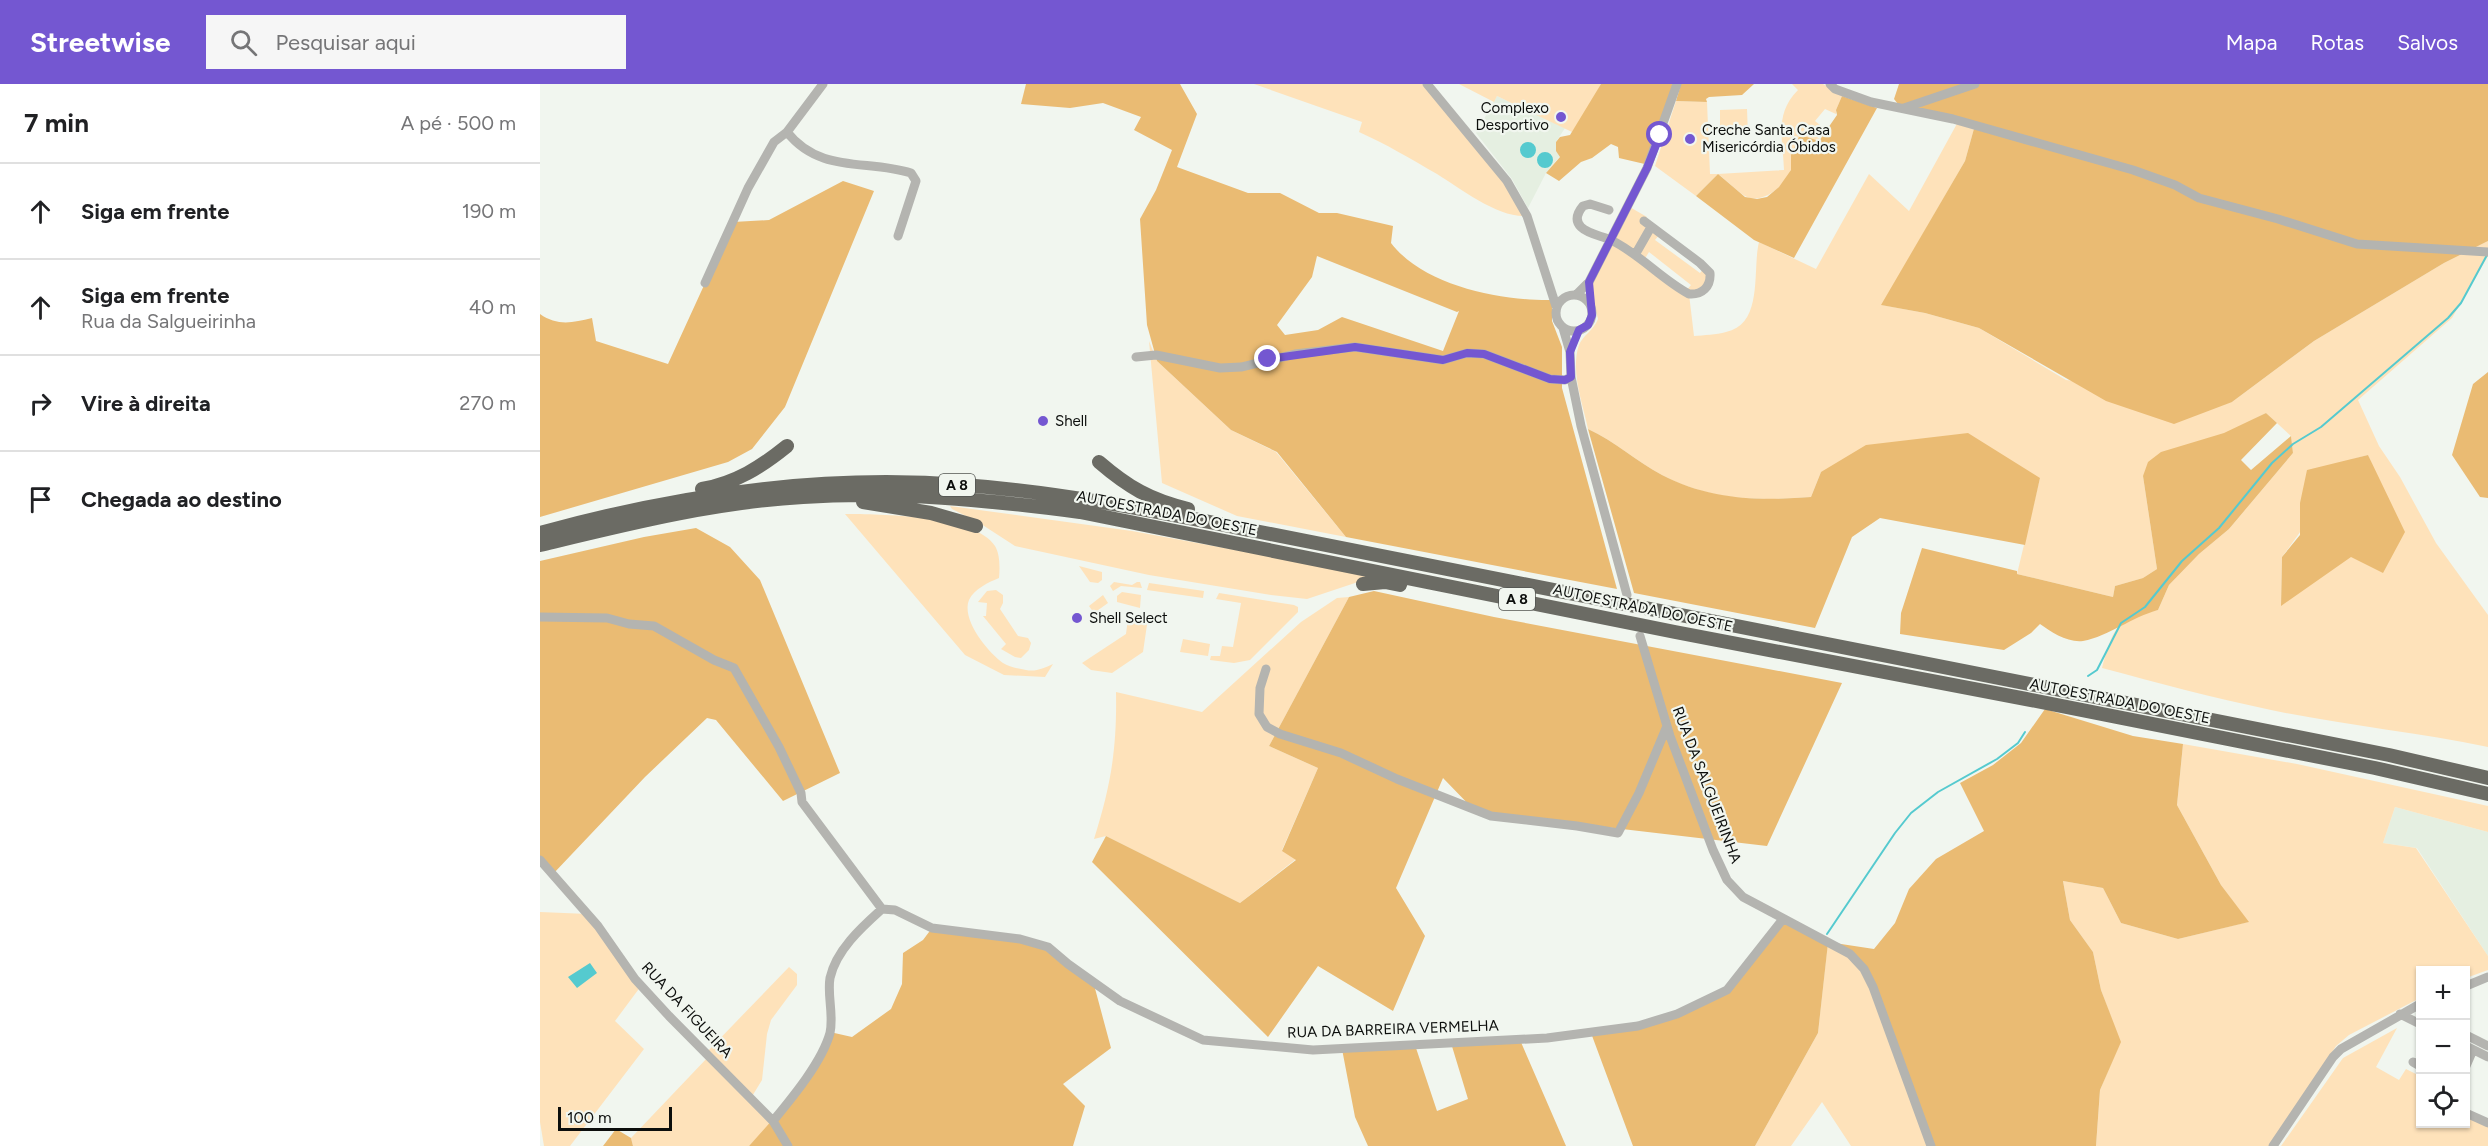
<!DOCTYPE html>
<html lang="pt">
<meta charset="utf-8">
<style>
:root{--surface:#fff;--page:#f6f6f6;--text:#202124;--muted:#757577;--line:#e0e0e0;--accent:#7457d1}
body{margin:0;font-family:Figtree,sans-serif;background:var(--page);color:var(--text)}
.controls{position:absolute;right:18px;bottom:18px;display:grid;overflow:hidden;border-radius:0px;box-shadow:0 2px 4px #0004}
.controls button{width:54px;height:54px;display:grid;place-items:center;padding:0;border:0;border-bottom:2px solid var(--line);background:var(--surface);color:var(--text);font:30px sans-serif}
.scale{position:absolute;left:18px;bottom:15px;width:114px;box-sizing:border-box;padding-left:6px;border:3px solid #0c0e0c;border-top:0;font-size:16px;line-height:21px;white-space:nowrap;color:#0c0e0c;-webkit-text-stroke:4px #f1f6ef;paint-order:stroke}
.stop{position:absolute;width:18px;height:18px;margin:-14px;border:4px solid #7457d1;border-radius:50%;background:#fff}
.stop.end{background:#7457d1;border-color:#fff;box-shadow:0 2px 6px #0008}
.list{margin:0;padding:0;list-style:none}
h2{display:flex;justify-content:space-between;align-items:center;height:78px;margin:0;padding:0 24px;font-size:26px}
h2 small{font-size:20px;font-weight:400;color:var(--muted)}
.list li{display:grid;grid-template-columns:39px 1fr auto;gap:18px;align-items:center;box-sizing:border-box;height:96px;padding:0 24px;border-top:2px solid var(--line)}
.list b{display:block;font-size:22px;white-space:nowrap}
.list p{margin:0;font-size:20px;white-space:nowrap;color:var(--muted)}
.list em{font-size:20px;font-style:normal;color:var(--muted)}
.icon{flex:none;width:33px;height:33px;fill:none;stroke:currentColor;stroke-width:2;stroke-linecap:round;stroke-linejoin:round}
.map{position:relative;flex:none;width:1948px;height:1062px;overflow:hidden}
header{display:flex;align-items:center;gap:36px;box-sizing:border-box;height:84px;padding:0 30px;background:var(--accent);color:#fff}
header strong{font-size:28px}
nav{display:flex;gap:33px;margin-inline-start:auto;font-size:21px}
.search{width:420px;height:54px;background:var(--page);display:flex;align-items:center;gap:15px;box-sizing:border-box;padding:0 21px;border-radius:0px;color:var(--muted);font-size:22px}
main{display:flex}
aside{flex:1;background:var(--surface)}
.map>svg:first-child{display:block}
.built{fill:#e5efe1}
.green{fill:#fee2ba;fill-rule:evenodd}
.forest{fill:#eabb73;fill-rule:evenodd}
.water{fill:#55cacf}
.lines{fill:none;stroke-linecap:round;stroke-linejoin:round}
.stream{stroke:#55cacf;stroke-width:2}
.minor{stroke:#b4b4b0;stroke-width:9}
.highway{stroke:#6b6b64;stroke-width:14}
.route{stroke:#7457d1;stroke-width:8}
.poi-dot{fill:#7457d1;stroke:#f1f6ef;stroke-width:2}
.labels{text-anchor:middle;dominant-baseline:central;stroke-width:4.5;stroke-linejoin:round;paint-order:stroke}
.shield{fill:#f1f6ef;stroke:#515450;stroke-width:1.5}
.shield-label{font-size:14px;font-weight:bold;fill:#0c0e0c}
.poi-label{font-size:15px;fill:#0c0e0c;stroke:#f1f6ef;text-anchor:start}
.street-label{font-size:15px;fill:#0c0e0c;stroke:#f1f6ef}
</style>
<header>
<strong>Streetwise</strong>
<div class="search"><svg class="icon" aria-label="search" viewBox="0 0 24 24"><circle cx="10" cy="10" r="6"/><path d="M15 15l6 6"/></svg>Pesquisar aqui</div>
<nav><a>Mapa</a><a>Rotas</a><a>Salvos</a></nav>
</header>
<main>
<aside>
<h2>7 min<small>A pé · 500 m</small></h2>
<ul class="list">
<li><svg class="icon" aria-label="ahead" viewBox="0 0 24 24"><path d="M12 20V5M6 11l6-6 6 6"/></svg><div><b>Siga em frente</b></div><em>190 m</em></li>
<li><svg class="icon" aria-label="ahead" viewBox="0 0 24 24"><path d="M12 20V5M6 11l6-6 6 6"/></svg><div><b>Siga em frente</b><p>Rua da Salgueirinha</p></div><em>40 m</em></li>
<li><svg class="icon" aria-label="right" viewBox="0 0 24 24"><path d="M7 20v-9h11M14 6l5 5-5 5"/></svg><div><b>Vire à direita</b></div><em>270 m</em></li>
<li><svg class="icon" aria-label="arrive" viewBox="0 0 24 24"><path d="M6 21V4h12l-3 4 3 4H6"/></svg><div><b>Chegada ao destino</b></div></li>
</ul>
</aside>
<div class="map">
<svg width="1948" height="1062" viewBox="0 0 1948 1062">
<rect width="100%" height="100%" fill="#f1f6ef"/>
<path class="built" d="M957,12L1025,44L1016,58L1020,72L1006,89L988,124L972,95L936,49Z
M1855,723L1948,748V872L1877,764L1843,759Z"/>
<path class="green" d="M714,0H886L965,98L985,132C957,133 921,105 897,90C871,75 846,60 819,48L822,38Z
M919,0H1061L1050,22L1032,48L957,12L954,18Z
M1252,0H1283L1302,12L1296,26V30L1285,25L1275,37L1280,41L1274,51L1280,55L1279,57L1267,53L1251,71C1251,75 1252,82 1251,86C1246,101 1224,120 1207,113C1200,110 1186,96 1178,90L1156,112L1115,82L1136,17L1167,18L1170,90H1178L1244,86C1243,55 1234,30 1258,6Z
M1207,25L1208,51L1180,52V26Z
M1419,36L1435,41L1425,77L1342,221L1385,229L1439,244L1526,296L1692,318L1774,257L1904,179L1948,157V172L1912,234L1818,316L1839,362L1860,393L1896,459L1948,531V663C1876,648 1803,641 1731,626C1674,614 1618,599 1562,584C1574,542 1575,536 1618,526L1629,501L1659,470L1689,445L1753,369L1751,352L1726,329L1603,392L1617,485L1603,494L1575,502L1573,513L1477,490L1500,394L1281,388L1271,413C1218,417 1171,417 1122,391C1097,378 1075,357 1048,345C1043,320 1030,287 1039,261C1043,251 1054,246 1058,235L1049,198L1088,122L1107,133L1104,137L1120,150L1115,156L1160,189L1165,183L1171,197L1149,210L1154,252C1164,251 1176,251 1186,248C1224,240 1212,186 1219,158L1276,185L1329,90L1369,127ZM1109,168L1151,201L1146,207L1104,176ZM1828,371L1832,381L1741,521L1742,473L1813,375Z
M609,257L617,277L691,346L736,368L806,453L697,432L622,399Z
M410,422L592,447L836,492L767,515L731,511L609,491L475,462L438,438L412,425Z
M305,430C338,430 436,431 455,462C460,470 460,484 459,494C449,498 434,505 429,516C421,536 448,568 463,579C469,583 479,585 486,586C496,588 504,584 513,580L505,593L464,591L425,571Z
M539,482L562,488V496L558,499L550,498Z
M574,498L592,501L597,498H600L602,504L581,502L573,507L570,502Z
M609,499L664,507L663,514L607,506Z
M456,506L463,511V519L460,525L478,552L488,554L491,559L489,566L481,574L475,573L461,565L466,560L443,532H446L447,519L438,518L447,507Z
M582,508L601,511L600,524L577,518V512Z
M679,509L754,521L758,523V528L710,576L694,579L670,576L671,572H680L682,562L693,563L701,519L676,515Z
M563,511L568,519L554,529L549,522Z
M809,513L729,662L778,684L742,766L756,775L700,819L566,752L554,755C571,701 577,665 576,608L662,628L761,538L797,514Z
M591,531L608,534L603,568L572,589L551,586L542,579L586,550L588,535Z
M643,555L670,560L668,572L640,568Z
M1643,660L1757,680L1948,722V748L1855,723L1843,759L1876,764L1948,872V886L1926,894V886H1880V914L1809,951L1796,962L1731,1062H1556L1560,1006L1580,958L1561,906L1553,868L1530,836L1523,797L1563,804L1581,839L1638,855L1708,838L1681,801L1637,721Z
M0,828L48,830L101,902L75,937L104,965L30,1062H4L0,1038Z
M1288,858L1324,885L1391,1062H1311L1282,1018L1251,1062H1215L1278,949Z
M249,883L257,890V901L231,936L227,950L222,996L211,1014L233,1037L209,1062H93L91,1054L169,972L166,969Z
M1857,944L1836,983L1859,996L1866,985L1880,992V1040H1926V1032L1948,1042V1062H1741L1803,974Z"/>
<path class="forest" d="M486,0H640L657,30L637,83L708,109H740L779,129H797L853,142L851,159C884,202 961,217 1012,216V237L1022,263V304L1077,505L806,453L737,368L691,346L617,277L607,241L600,135L616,106L632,66L594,46L601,33L563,19L530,24L481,20ZM777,172L917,228L919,227L903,267L802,233L778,246L745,251L737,241L772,193Z
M1061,0H1137L1109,81L1079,74L1078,63L1071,60L1052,74L1041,78L1019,97L1006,89L1020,73L1016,67V58L1020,53L1030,51Z
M1141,0H1214L1202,11L1169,13L1166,15L1167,18L1136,17Z
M1359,0H1948V157L1904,179L1774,257L1692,318L1634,340L1566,317L1439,244L1385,229L1341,221L1425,77L1435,41L1362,25L1354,15Z
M1302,12L1337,24L1254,174L1214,156L1156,112L1178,90L1205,113L1217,115L1227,113L1239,103L1251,86V71L1259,53H1267L1279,57L1297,31L1296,26Z
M303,97L334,107L245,323L212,365L188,378L0,433V230C17,242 32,239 52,234L56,257L128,280L193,138L229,136Z
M1948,288V414L1940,413L1912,371L1933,300Z
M1726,329L1737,339L1701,376L1711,386L1751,352L1753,369L1689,445L1659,470L1629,501L1618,526C1592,533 1569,552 1543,557C1528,559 1511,548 1500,540L1491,549L1464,566L1360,550L1361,529L1382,464L1477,487V490L1573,513L1575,502L1603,494L1617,485L1603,392L1608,378L1621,368L1684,349Z
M1048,345C1075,357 1097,378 1122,391C1170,416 1219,417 1271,413L1281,388L1326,361L1428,349L1500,394L1485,461L1340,434L1312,453L1275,544L1094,509Z
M1828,371L1865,448L1843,489L1811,473L1741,522L1742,473L1760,451V419L1767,386Z
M156,444L190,463L220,496L300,689L243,717L176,636L167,634L105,693L13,790L0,776V477L104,453Z
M834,507L954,533L1302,599L1227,762L936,728L903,694L856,804L885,852L853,927L778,882L728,953L552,778L566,752L700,819L756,776L742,767L778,684L729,662L809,513Z
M1505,625L1593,652L1643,660L1637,721L1681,801L1709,838L1638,855L1581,839L1563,804L1523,797L1530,836L1553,868L1561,906L1581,958L1560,1006L1556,1062H1391L1324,885L1288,859L1278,949L1215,1062H1093L1051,949L1098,942L1187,906L1243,835L1288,858L1334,865L1355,839L1369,805L1396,775L1444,747L1420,699L1453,681L1481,659Z
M392,844L508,863L553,897L571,964L523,1000L545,1022L533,1062H209L259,1006L290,948L312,953L351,925L362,900L363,869L383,856Z
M980,956L1026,1062H828L815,1033L802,965L875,961L897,1027L928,1015L911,959Z
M76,1045L91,1054L93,1062H63Z"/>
<path class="water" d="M980 66a8 8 0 1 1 16 0a8 8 0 1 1-16 0Z
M997 76a8 8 0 1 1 16 0a8 8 0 1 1-16 0Z
M50,879L57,889L37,904L28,893Z"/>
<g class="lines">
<path class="stream" d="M1548,592L1557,586L1581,539L1605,523L1642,477L1679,444L1732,379L1753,360L1781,343L1908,234L1921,219L1947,171
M1287,850L1355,749L1371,729L1398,708L1457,675L1478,659L1485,648"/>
<path class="minor" d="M887,0L967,97L987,132L1016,222
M1290,0L1295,5L1331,18L1413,35L1593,86L1635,101L1659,114L1738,135L1817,160L1948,168
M1364,24L1435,0
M247,48C280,90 328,75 371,89L376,97L358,152
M1069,126L1050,120L1043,122C1038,128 1034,136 1041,143C1048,150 1062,152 1071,156C1100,170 1121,195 1149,210C1162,211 1171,203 1170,189L1160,179L1104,137
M1095,171L1111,143
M165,199L208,104L234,58L247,48L283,0
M1016 229a18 18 0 1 1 36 0a18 18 0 1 1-36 0Z
M1036,211L1049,198L1107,84L1137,0
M1023,244L1030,268L1031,293L1041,342L1087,511
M596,273L616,271L680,284L701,283L755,270L815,263L903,276L927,269L944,270L1010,295L1025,296L1031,293
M0,533L67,534L89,540L114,542L174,576L194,584L239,663L261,709L262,718L342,825
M1100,552L1130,652L1173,766L1187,796L1203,813L1310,870L1324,885L1333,903L1391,1062
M726,585L720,604L719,630L727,643L740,650L801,669L857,695L951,732L1037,742L1078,749L1099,709L1127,642
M0,776L58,842L95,895L129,932L233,1037L248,1062
M1926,902L1948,893
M1860,930L1880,940
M1926,951L1948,962
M1926,962L1948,973
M1873,978L1880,982
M1926,982L1933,966
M1926,1029L1948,1039
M233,1037C252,1014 282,978 290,949C294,931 287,911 290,894C296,866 322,843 342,825L355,826L392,844L480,855L508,863L528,880L580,917L663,956L773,966L1007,954L1098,942L1137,930L1187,906L1243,835
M1733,1062L1793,973L1801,965L1880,920"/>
<path class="highway" d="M559,378C588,403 610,416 648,425
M162,405C196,399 221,383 247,362
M323,418L391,429L436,442
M0,449C137,411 280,390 423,401C522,408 619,428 715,447L1849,671L1948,694
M0,461C87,440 174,418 263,413C356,407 448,416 540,428L1135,548L1486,615L1835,684L1948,710
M823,500L845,498L860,501"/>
</g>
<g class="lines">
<path class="route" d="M728,275L815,263L903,276L927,269L944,270L1010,295L1025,296L1031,293L1030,268L1039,246L1048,241L1052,231L1049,198L1107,84L1120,51"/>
</g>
<g class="poi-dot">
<circle cx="1021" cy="33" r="6"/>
<circle cx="1150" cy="55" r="6"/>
<circle cx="503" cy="337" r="6"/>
<circle cx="537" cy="534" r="6"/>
</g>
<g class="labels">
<g class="shield">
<rect x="399" y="390" width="36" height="22" rx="4.5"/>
<rect x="959" y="504" width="36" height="22" rx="4.5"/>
</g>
<g class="shield-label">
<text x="417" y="401">A 8</text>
<text x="977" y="515">A 8</text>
</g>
<g class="poi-label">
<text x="1009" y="24" text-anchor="end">Complexo<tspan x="1009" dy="17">Desportivo</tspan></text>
<text x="1162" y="46">Creche Santa Casa<tspan x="1162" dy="17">Misericórdia Óbidos</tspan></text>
<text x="515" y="337">Shell</text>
<text x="549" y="534">Shell Select</text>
</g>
<g class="street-label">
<text transform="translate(627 429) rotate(11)">AUTOESTRADA DO OESTE</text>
<text transform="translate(1103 524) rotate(12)">AUTOESTRADA DO OESTE</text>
<text transform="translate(1580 617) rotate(11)">AUTOESTRADA DO OESTE</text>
<text transform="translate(1167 701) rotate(69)">RUA DA SALGUEIRINHA</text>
<text transform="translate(147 926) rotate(47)">RUA DA FIGUEIRA</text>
<text transform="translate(853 945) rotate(-2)">RUA DA BARREIRA VERMELHA</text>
</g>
</g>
</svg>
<div class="controls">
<button>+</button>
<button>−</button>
<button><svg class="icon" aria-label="locate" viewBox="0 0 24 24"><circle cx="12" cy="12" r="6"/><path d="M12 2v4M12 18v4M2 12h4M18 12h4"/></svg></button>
</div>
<div class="scale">100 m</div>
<div class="stop" style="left:1120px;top:51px"></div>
<div class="stop end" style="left:728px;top:275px"></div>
</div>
</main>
